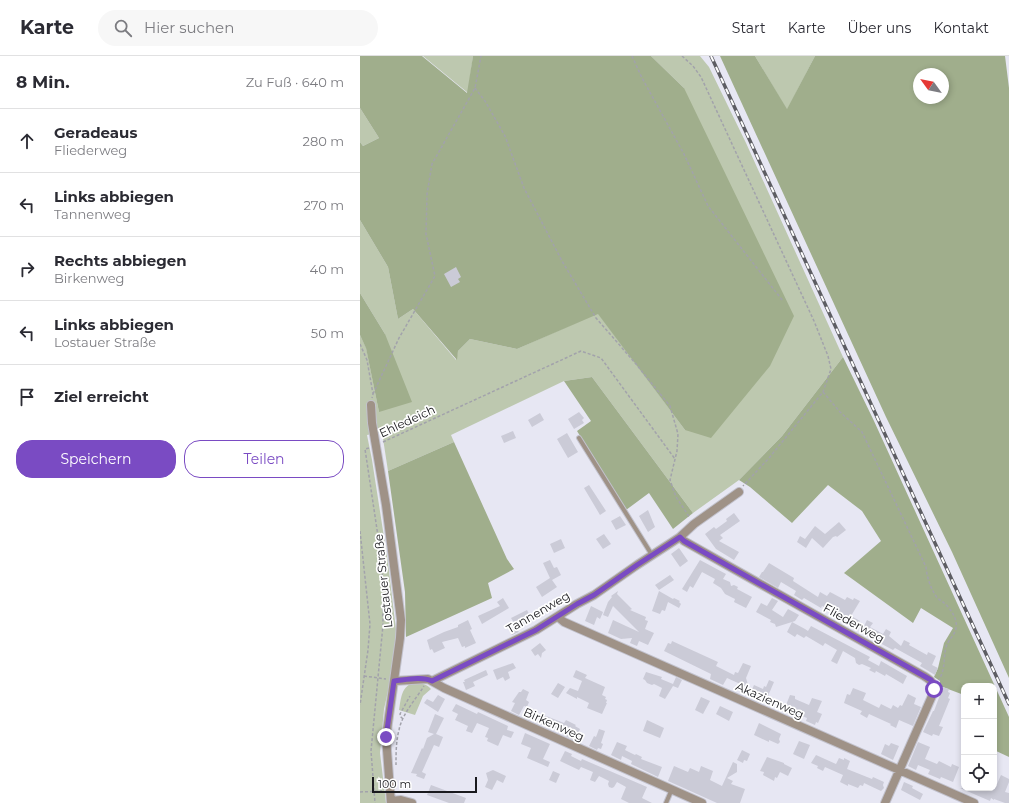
<!DOCTYPE html>
<html lang="de">
<meta charset="utf-8">
<style>
:root{--surface:#fff;--page:#f7f7f7;--text:#2b2b33;--muted:#7c7c81;--line:#e1e1e2;--accent:#7a4bc3}
body{margin:0;font-family:Montserrat,sans-serif;background:var(--page);color:var(--text)}
.controls{position:absolute;right:12px;bottom:12px;display:grid;overflow:hidden;border-radius:8px;box-shadow:0 2px 6px #0003}
.controls button{width:36px;height:36px;display:grid;place-items:center;padding:0;border:0;border-bottom:1px solid var(--line);background:var(--surface);color:var(--text);font:20px sans-serif}
.compass{position:absolute;left:553px;top:12px;width:36px;height:36px;border-radius:50%;background:var(--surface);box-shadow:0 2px 6px #0003;rotate:303deg}
.scale{position:absolute;left:12px;bottom:10px;width:105px;box-sizing:border-box;padding-left:4px;border:2px solid #1a1a1e;border-top:0;font-size:11px;line-height:14px;white-space:nowrap;color:#1a1a1e;-webkit-text-stroke:3px #fff;paint-order:stroke}
.stop{position:absolute;width:12px;height:12px;margin:-9px;border:3px solid #7a4bc3;border-radius:50%;background:#fff}
.stop.end{background:#7a4bc3;border-color:#fff;box-shadow:0 1px 4px #0008}
.list{margin:0;padding:0;list-style:none}
h2{display:flex;justify-content:space-between;align-items:center;height:52px;margin:0;padding:0 16px;font-size:17px}
h2 small{font-size:13px;font-weight:400;color:var(--muted)}
.list li{display:grid;grid-template-columns:26px 1fr auto;gap:12px;align-items:center;box-sizing:border-box;height:64px;padding:0 16px;border-top:1px solid var(--line)}
.list b{display:block;font-size:15px;white-space:nowrap}
.list p{margin:0;font-size:13px;white-space:nowrap;color:var(--muted)}
.list em{font-size:13px;font-style:normal;color:var(--muted)}
.actions{display:flex;gap:8px;padding:12px 16px}
.actions a{flex:1;padding:9px 0;border:1px solid var(--accent);border-radius:16px;text-align:center;font-size:14px;color:var(--accent)}
.actions .main{background:var(--accent);color:#fff}
.icon{flex:none;width:22px;height:22px;fill:none;stroke:currentColor;stroke-width:2;stroke-linecap:round;stroke-linejoin:round}
.map{position:relative;flex:none;width:649px;height:747px;overflow:hidden}
header{display:flex;align-items:center;gap:24px;box-sizing:border-box;height:56px;padding:0 20px;background:var(--surface);border-bottom:1px solid var(--line)}
header strong{font-size:19px}
nav{display:flex;gap:22px;margin-inline-start:auto;font-size:14px}
.search{width:280px;height:36px;background:var(--page);display:flex;align-items:center;gap:10px;box-sizing:border-box;padding:0 14px;border-radius:22px;color:var(--muted);font-size:15px}
main{display:flex}
aside{flex:1;background:var(--surface)}
.map>svg:first-child{display:block}
.green{fill:#bdc8af}
.forest{fill:#a0ae8c;fill-rule:evenodd}
.building{fill:#cbcbd7}
.lines{fill:none;stroke-linecap:round;stroke-linejoin:round}
.lane-casing{stroke:#c2c2cd;stroke-width:6}
.street-casing{stroke:#c2c2cd;stroke-width:10}
.path{stroke:#a2a2ab;stroke-width:1.5;stroke-dasharray:3 2;stroke-linecap:butt}
.lane{stroke:#9f9287;stroke-width:4}
.street{stroke:#9f9287;stroke-width:8}
.rail-casing{stroke:#5d5d63;stroke-width:3.5}
.rail{stroke:#fff;stroke-width:2;stroke-dasharray:6;stroke-linecap:butt}
.route{stroke:#7a4bc3;stroke-width:5}
.labels{text-anchor:middle;dominant-baseline:central;stroke-width:3.5;stroke-linejoin:round;paint-order:stroke}
.street-label{font-size:12px;fill:#1a1a1e;stroke:#fff}
</style>
<header>
<strong>Karte</strong>
<div class="search"><svg class="icon" aria-label="search" viewBox="0 0 24 24"><circle cx="10" cy="10" r="6"/><path d="M15 15l6 6"/></svg>Hier suchen</div>
<nav><a>Start</a><a>Karte</a><a>Über uns</a><a>Kontakt</a></nav>
</header>
<main>
<aside>
<h2>8 Min.<small>Zu Fuß · 640 m</small></h2>
<ul class="list">
<li><svg class="icon" aria-label="ahead" viewBox="0 0 24 24"><path d="M12 20V5M6 11l6-6 6 6"/></svg><div><b>Geradeaus</b><p>Fliederweg</p></div><em>280 m</em></li>
<li><svg class="icon" aria-label="left" viewBox="0 0 24 24"><path d="M17 20v-9H6M10 6l-5 5 5 5"/></svg><div><b>Links abbiegen</b><p>Tannenweg</p></div><em>270 m</em></li>
<li><svg class="icon" aria-label="right" viewBox="0 0 24 24"><path d="M7 20v-9h11M14 6l5 5-5 5"/></svg><div><b>Rechts abbiegen</b><p>Birkenweg</p></div><em>40 m</em></li>
<li><svg class="icon" aria-label="left" viewBox="0 0 24 24"><path d="M17 20v-9H6M10 6l-5 5 5 5"/></svg><div><b>Links abbiegen</b><p>Lostauer Straße</p></div><em>50 m</em></li>
<li><svg class="icon" aria-label="arrive" viewBox="0 0 24 24"><path d="M6 21V4h12l-3 4 3 4H6"/></svg><div><b>Ziel erreicht</b></div></li>
</ul>
<div class="actions"><a class="main">Speichern</a><a>Teilen</a></div>
</aside>
<div class="map">
<svg width="649" height="747" viewBox="0 0 649 747">
<rect width="100%" height="100%" fill="#e7e7f3"/>
<path class="green" d="M63,0H113L108,37Z
M291,0H340L349,11L386,87L483,301L422,380L379,424L333,457L232,321L204,325L91,379L94,386L28,415L22,376L7,379L12,404L28,507L36,574L33,613L24,653L20,697L26,747H0V279L6,291L19,356L25,278L0,237V164L28,211L38,263L53,253L96,304L98,295L110,283L157,293L238,257L325,374L324,32Z
M395,0H455L427,54Z
M0,52L19,82L3,90L0,86Z
M52,627C59,627 66,627 71,633L63,640L55,659L39,654C41,643 41,632 52,627Z"/>
<path class="forest" d="M0,0H62L107,37L113,0H291L324,32L434,260L410,310L351,382L325,374L238,258L157,293L110,283L98,295L97,304L53,253L38,263L28,211L0,164V86L3,90L19,82L0,52Z
M360,0H395L427,53L455,0H645L649,32V622L592,496L526,361ZM559,18H583V42H559Z
M0,237L25,278L52,346L19,356L6,292L0,279Z
M483,301L514,365L649,661V701L634,694V630H604V639L580,630V625L574,621L578,612L584,587L593,572L561,552L553,567L484,517L521,485L502,455L468,429L432,467L390,431L379,424L422,380Z
M232,321L333,457L313,473L289,437L266,454L217,375L231,365L204,325Z
M94,386L147,503L154,513L128,527L132,542L46,581L45,536L28,415Z"/>
<path class="building" d="M96,211L101,221L98,223L100,226L91,231L84,218Z
M219,356L224,362L222,364L224,367L214,373L208,363Z
M180,357L184,364L172,371L168,364Z
M153,375L156,382L144,387L141,380Z
M207,377L218,396L208,402L197,383Z
M229,429L246,455L240,459L224,432Z
M288,454L295,471L288,476L279,460Z
M374,457L380,465L360,479L363,482L359,485L379,496L374,504L356,493L345,478L354,471L356,473L367,465L366,463Z
M260,460L266,469L256,474L251,465Z
M479,466L486,474L477,481L476,480L473,481L463,492L452,482L446,492L437,486L440,480L445,483L455,470L465,478Z
M244,478L251,488L243,493L236,483Z
M201,483L205,492L194,497L190,488Z
M319,492L328,505L320,511L311,498Z
M190,504L194,512L197,511L201,519L192,524L197,531L182,541L176,531L190,522L183,507Z
M340,504L366,518L363,523L370,526L371,530L374,529L378,531L377,533L392,541L386,552L374,546L375,543L365,538L361,532L353,527L355,523L342,516L333,532L330,530L327,536L322,533Z
M409,507L434,522L433,525L458,541L460,536L467,540L470,536L485,544L487,541L493,544L494,542L500,545L491,560L500,565L496,573L487,568L489,563L462,550L461,552L444,542L442,544L434,539L436,535L421,526L418,532L399,521L402,516H403Z
M310,519L314,524L299,534L295,529Z
M258,535L257,538L272,553L270,554L286,561L285,564L288,565L285,573L294,577L288,589L279,585L277,590L270,587L272,582L261,583L248,577L253,564L279,576L253,550L248,561L243,559L248,546L252,541L251,540Z
M299,535L313,543L314,542L320,545L319,546L321,548L319,552L308,546L305,555L302,554L300,558L292,555Z
M143,542L149,552L122,568L118,560L140,550L137,546Z
M412,542L418,545L412,554L423,561L428,553L439,559L435,565L432,566L445,573L448,575L451,570L510,601L508,604L519,610L521,605L547,620L543,628L526,618L525,620L516,615L515,617L509,614L511,612L502,608L499,609L496,607L495,602L483,595L477,608L471,605L477,594L465,587L463,590L446,580L444,582L437,578L435,581L427,576L432,566L416,571L415,568L410,566L411,564L396,556L401,547L407,550Z
M231,550L243,556L240,563L237,561L234,569L225,565Z
M167,554L172,564L156,572L159,576L152,579L149,574L156,570L151,562Z
M108,564L112,573L110,574L116,587L105,592V590L102,591L98,582L82,586L85,592L74,597L72,593L70,594L67,584L84,576L98,571V569Z
M507,564L513,567L510,571L523,578L526,573L531,576L529,580L541,590L544,584L550,587L549,589L567,599L568,596L576,600L572,609L578,612L575,619L560,610L562,607L535,592L533,594L505,579L508,575L503,572Z
M312,585L358,606L356,610L374,619L375,616L378,617L383,607L391,610L386,622L389,632L367,622L363,629L350,623L351,618L304,595L308,587L311,588Z
M180,587L186,594L182,597L181,602L178,598L175,600L171,594Z
M153,607L156,612L148,616L150,622L145,625L143,621L137,624L133,614Z
M126,614L128,619L113,626L115,630L106,634L103,626H105L104,624Z
M216,614L227,619L225,622L245,631L242,639L246,641L245,643L247,644L246,647H247L242,658L227,652L229,647L217,641V643L206,637L210,632L218,635L222,625L213,621Z
M286,616L302,621L301,623L313,628L316,621L322,624L318,632L313,630L305,643L299,640L302,632L294,628L292,629L287,627L285,624L283,623Z
M409,624L414,626L408,640L402,637L399,644L389,640L394,629L403,633L404,630L406,631Z
M198,627L205,631L198,642L191,638Z
M583,631L589,633L588,636L590,637L588,642L590,643L579,670L583,671L579,680L573,678L572,680L563,676L573,655H574Z
M493,632L506,637L503,644L519,652L521,648L531,653L533,649L538,652L540,649L542,650L548,638L556,642L554,648L561,651L553,670L539,664L536,672L530,669L531,668L509,658L507,662L500,658L502,655L484,647L487,638L490,639Z
M163,633L169,636L166,644L169,646L167,651L164,650L159,659L151,655L155,647L152,646L159,636H161Z
M78,639L85,643L78,656L64,647L67,643L73,646Z
M430,639L435,640V643L449,649L452,642L462,645L457,656L462,658L458,667L456,666L455,669L446,665L447,662L430,655L431,652L426,649Z
M341,641L350,645L343,658L335,654Z
M96,648L117,658L118,656L148,670L147,674L154,676L151,682L143,679L138,690L127,685L128,682L125,681L129,672L117,667L112,677L106,675L108,670L95,664L98,658L92,655Z
M360,650L373,656L369,665L356,658Z
M75,658L84,662L76,678L83,681L79,691L74,689L62,716L66,718L64,723L56,720L57,718L51,717L62,692L63,693L67,682L74,678L68,676Z
M181,658L204,667L206,664L216,669L215,670L220,673L215,685L203,679L204,677L187,668L186,670L177,667Z
M287,664L304,672L300,682L283,675Z
M399,667L421,678L419,683L420,686L418,688L409,684V686L394,679Z
M239,673L245,675L241,687L243,688L241,693L238,692L237,694L229,690L234,680L236,681Z
M165,677L190,688L183,703L190,706L188,711L167,702L171,692L161,688Z
M439,685L450,689L444,703L433,698Z
M257,686L267,690L265,694L275,699L276,698L282,701L281,703L302,711L298,721L271,708L272,705L262,700L261,704L251,699Z
M558,686L570,691L565,703L577,708L579,705L591,711L592,708L599,711L593,726L581,721L580,723L568,718L570,714L558,709L556,714L548,710Z
M531,687L539,690L533,704L521,698L525,688L529,690Z
M382,694L390,698L387,705L384,704L383,707L377,704Z
M205,695L212,698L211,700L221,705L222,703L287,731L282,742L292,747H269L261,743L266,731L257,726L254,731L252,732L249,731L248,728L249,725L239,720L235,726L230,724L233,716L221,711L219,714L200,705Z
M456,699L476,708L479,702L484,704V702L490,705L487,713L512,723L513,721L524,726L523,729L524,732L521,735L504,727L503,730L500,729L498,732L488,728V730L480,726L483,719L465,711L463,715L457,712L458,710L451,707Z
M407,701L424,707V708L432,712L428,720L420,716L417,722L415,721L414,725L403,719L404,716L400,715Z
M373,706L377,708V716L367,722L373,725L371,728L385,733L380,747H357L308,725L314,710L328,716L330,712L339,716L341,710L353,715L350,724L362,730Z
M133,714L146,720L143,727L137,724L132,734L125,731L128,724L126,717Z
M193,715L200,718L196,727L189,724Z
M641,719L649,723V726L645,736L649,737V747H645L634,743V744L631,742L630,745L600,732H634V727L637,728Z
M544,726L553,730L552,732L563,738L560,744L541,734Z
M71,729L106,742L104,747H89L67,739Z"/>
<g class="lines">
<defs>
<path id="lane" d="M219,382L292,499
M306,747L312,733"/>
<path id="street" d="M11,349L12,367L26,449L41,564L40,582L26,681L31,747
M320,481L324,485L564,620C574,626 575,629 572,640L525,747
M198,561L204,566L614,747
M34,625L68,623L84,632L342,747
M72,625L176,574L217,548L234,539L277,509L320,481L334,468L379,436
M31,745L41,744L52,747"/>
</defs>
<use href="#lane" class="lane-casing"/>
<use href="#street" class="street-casing"/>
<path class="path" d="M272,0L282,22L324,98L348,150L423,245
M322,0L333,10L341,21L454,265L468,300L471,313L463,336L409,402L383,430
M115,32L125,45L145,80L164,132L202,205L236,262L276,308L310,350L318,378L317,395L310,424L316,441L330,462
M0,288L7,304L13,338L12,342
M463,336L480,356L502,376L566,511C567,521 570,531 576,540C578,544 582,544 585,548C591,553 598,564 596,572C595,579 588,584 586,591C583,604 586,611 579,624
M13,338L39,282L75,220L66,178L67,138L72,108L115,32L121,0
M23,386L221,295L241,302L315,403
M9,392L5,393L22,507L23,569L11,695L15,747
M0,475L10,568L8,594L0,649
M4,620L26,623
M43,663L41,661L40,658L50,640
M36,709C36,698 36,685 39,674C42,658 56,643 64,630
M0,736L22,735"/>
<use href="#lane" class="lane"/>
<use href="#street" class="street"/>
<defs>
<path id="rail" d="M351,0L649,648"/>
</defs>
<use href="#rail" class="rail-casing"/>
<use href="#rail" class="rail"/>
</g>
<g class="lines">
<path class="route" d="M26,681L34,625C45,624 61,620 72,625L176,574L217,548L234,539L277,509L320,481L324,485L571,624L574,628V633"/>
</g>
<g class="labels">
<g class="street-label">
<text transform="translate(47 365) rotate(-25)">Ehledeich</text>
<text transform="translate(23 525) rotate(-96)">Lostauer Straße</text>
<text transform="translate(178 556) rotate(-30)">Tannenweg</text>
<text transform="translate(494 567) rotate(29)">Fliederweg</text>
<text transform="translate(410 644) rotate(24)">Akazienweg</text>
<text transform="translate(194 668) rotate(24)">Birkenweg</text>
</g>
</g>
</svg>
<div class="controls">
<button>+</button>
<button>−</button>
<button><svg class="icon" aria-label="locate" viewBox="0 0 24 24"><circle cx="12" cy="12" r="6"/><path d="M12 2v4M12 18v4M2 12h4M18 12h4"/></svg></button>
</div>
<svg class="compass" viewBox="-18 -18 36 36"><path d="M0-13l5 13h-10z" fill="#e53935"/><path d="M0 13l5-13h-10z" fill="#7c7c81"/></svg>
<div class="scale">100 m</div>
<div class="stop" style="left:574px;top:633px"></div>
<div class="stop end" style="left:26px;top:681px"></div>
</div>
</main>
